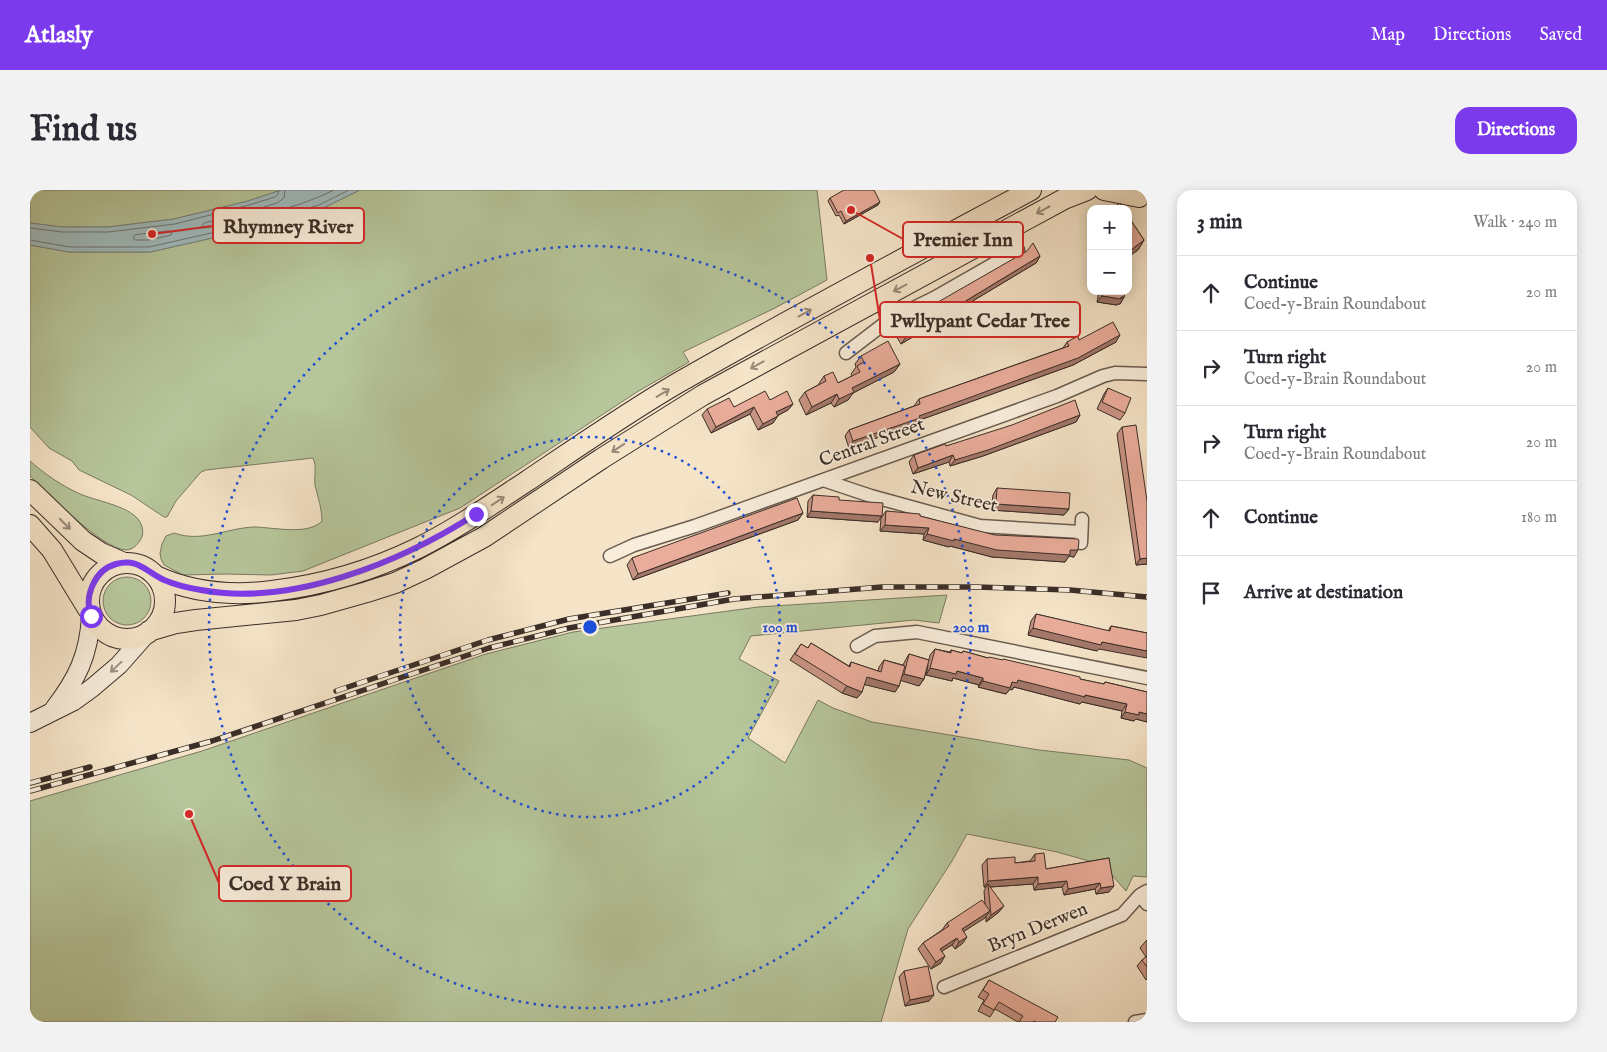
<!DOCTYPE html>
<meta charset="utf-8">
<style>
:root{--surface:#fff;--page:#f2f2f3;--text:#2b2b33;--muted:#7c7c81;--line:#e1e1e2;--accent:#7c3aed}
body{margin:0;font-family:"IM FELL English",serif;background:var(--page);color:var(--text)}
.controls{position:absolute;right:15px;top:15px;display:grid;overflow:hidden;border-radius:10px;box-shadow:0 2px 12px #0003}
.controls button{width:45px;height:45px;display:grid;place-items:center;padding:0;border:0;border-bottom:1px solid var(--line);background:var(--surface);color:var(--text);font:25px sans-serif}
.stop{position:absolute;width:15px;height:15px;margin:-11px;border:4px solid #7c3aed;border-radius:50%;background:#fff}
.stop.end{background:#7c3aed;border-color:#fff;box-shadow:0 1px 5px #0008}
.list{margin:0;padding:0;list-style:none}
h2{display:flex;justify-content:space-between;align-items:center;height:65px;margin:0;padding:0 20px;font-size:21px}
h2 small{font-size:16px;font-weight:400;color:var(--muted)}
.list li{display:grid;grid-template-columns:32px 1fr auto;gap:15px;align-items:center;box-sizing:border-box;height:75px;padding:0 20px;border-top:1px solid var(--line)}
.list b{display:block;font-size:19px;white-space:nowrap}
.list p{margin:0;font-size:16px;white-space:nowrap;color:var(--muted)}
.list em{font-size:16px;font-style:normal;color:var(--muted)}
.icon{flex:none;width:28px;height:28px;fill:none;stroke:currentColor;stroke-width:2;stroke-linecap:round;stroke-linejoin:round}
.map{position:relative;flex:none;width:1117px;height:832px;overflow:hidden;border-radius:15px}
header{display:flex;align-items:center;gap:30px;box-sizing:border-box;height:70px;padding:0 25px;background:var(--accent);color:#fff}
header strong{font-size:24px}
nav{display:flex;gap:28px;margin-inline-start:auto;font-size:18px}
.intro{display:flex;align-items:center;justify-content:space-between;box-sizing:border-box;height:120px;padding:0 30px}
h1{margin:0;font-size:35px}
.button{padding:12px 22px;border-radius:15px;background:var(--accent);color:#fff;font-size:18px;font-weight:700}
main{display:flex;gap:30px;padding:0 30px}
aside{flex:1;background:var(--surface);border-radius:15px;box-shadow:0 2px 12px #0003}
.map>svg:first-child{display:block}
.green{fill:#b6c59a;stroke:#787a61}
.water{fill:#a0bcbf;stroke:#788383}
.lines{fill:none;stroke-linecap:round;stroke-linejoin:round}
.shore{stroke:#6e7574;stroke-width:1}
.street-casing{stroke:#6a5c50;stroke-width:15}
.secondary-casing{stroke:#3b2e28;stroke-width:20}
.primary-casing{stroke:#3b2e28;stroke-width:22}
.street{stroke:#f8eddb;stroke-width:12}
.secondary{stroke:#f8eddb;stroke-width:18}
.primary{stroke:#f5e4c8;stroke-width:20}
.rail-casing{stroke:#3b2e28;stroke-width:5.5}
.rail{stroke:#f8eddb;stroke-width:4;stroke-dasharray:11;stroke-linecap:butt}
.wall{fill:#c99585;stroke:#3b2e28}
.shaded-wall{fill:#a4796c;stroke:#3b2e28}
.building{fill:#eaad9b;stroke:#3b2e28}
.oneway{stroke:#988978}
.oneway2{stroke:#9a8e82}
.route{stroke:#7c3aed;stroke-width:6}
.ring{fill:none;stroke:#1d4ed8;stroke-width:2.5;stroke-dasharray:2.5 5}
.labels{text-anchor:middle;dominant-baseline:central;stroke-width:4;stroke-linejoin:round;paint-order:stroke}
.street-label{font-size:19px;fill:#3b2e28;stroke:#f8eddb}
.centre{fill:#1d4ed8;stroke:#f8eddb;stroke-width:2.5}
.ring-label{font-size:15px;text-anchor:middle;font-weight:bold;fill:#1d4ed8;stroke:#f8eddb;stroke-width:4;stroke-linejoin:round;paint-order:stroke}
.leader{fill:none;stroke:#d62828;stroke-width:2}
.callout-dot{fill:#d62828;stroke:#f8eddb;stroke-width:2}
.callout{fill:#f8eddb;stroke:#d62828;stroke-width:2}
.callout-label{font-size:20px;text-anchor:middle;font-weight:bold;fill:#3b2e28}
</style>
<header>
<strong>Atlasly</strong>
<nav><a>Map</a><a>Directions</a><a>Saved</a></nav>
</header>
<div class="intro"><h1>Find us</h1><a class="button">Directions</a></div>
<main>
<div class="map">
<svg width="1117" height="832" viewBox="0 0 1117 832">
<rect width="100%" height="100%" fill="#f5e4c8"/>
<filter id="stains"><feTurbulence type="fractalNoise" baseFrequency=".004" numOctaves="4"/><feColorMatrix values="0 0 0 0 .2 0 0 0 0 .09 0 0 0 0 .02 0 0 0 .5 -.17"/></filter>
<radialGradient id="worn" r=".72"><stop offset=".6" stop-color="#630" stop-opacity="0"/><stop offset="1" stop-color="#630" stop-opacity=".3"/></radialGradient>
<path class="green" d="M0,0H251L218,11L144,29L78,37H32L0,33Z
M330,0H787L797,90L743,119L653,162L659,172L607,202L430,318L273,381L241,385L195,384L153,385L134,375L131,369L130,363L132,354L136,346L144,343C172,353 196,338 224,337C242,337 278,346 292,331C292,319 288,308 285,295C284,286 287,276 283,268L176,280L171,282L146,311L137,327H134L101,305L49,280L42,271L19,258L0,237V55L39,62H120L231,37L291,19Z
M0,271C12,282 32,296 48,303C64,311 104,316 111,334C114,341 113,347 109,352C106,356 102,360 96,360C72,359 18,304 0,286Z
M73 411a24 24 0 1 1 48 0a24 24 0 1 1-48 0Z
M917,405L909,433L884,430L721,446L709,469L749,491L718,548L755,573L788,510L803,518L842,532L1009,560L1099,570L1117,578V687L1103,686L1096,701L1073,675L1027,662L937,644L922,671L878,739L851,832H0V611L172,561L456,464L543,442L728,417Z"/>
<path class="water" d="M251,0H330L291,19L231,37L120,62H39L0,55V33L32,37H78L144,29L218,11Z"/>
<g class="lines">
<path class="shore" d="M255,0L254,8L247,13L221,21L174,33L172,36L175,38C219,28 264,20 304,0
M0,38L32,42H78L145,34L219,15L245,7L248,4L249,0
M139,41L142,42L141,45L119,50H105L103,48L105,45Z
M0,50L40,57H119L230,32L289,15L319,0"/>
<defs>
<path id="street" d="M849,109L859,130L904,108L988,60
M816,163L859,130
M793,290L841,306L950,336L1051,342
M1051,353L1052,329
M580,366L604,355L665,336L1027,206L1073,186L1085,183L1117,184
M827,456L845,446L887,442L1117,488
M1117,701L1110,705L1117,714
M914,797L1092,725L1110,705
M1105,832L1117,830"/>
<path id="secondary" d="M24,519C47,489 59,465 61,426
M0,533L44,511L62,498L89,475L119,441"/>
<path id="primary" d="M1074,0L1109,7
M0,300L53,351L71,363L94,373
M0,335L22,360L58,419
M59 411a38 38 0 1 1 76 0a38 38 0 1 1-76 0Z
M126,386C163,403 202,406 242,401C293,395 343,380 388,358C426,339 462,314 497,291C546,258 595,224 646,194C763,127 882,64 1001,0
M119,441L146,433L166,430L266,420L291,415L337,402L365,393L395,379L454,347L571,269L673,205L1034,9L1057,0"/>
</defs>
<use href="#street" class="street-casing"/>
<use href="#secondary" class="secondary-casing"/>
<use href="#primary" class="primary-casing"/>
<use href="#street" class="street"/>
<use href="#secondary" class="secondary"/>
<use href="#primary" class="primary"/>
<defs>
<path id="rail" d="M306,501L458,450L539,429L698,403
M0,593L60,577
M0,601L182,551L459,458L539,438L704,409L852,397H946L1040,400L1117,407"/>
</defs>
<use href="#rail" class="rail-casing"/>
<use href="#rail" class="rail"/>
</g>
<path class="wall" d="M800,8L848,15L814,34L809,25L806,26L798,11Z
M1098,26L1114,50L1108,60L1098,67Z
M1010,66L1006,73L871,154L863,141L868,135Z
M1069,101H1095L1094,107L1090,114H1088L1087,115L1067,112Z
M1049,150L1086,152L1043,175L887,231L885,234L819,258L815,246L819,240L884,216L889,209L1033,158L1037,152Z
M831,166L870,174L864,182L823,203L818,210L804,217L801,213L776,225L769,210L775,202L788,195L794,186L808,193L822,186L821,184L826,177L825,174Z
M1078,198L1095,223L1090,230L1067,219L1074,204Z
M740,210L763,214L758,220L747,226L743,233L728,240L720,224L681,243L672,225L677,219L704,217Z
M1050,225L1046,232L953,266L920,276L919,272L883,284L879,272L884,265L916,256Z
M1092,237L1117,311V374L1106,375L1087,244Z
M967,298L1039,319L1034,325L961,320L963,305Z
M783,305L809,310L848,332L777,327L778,311Z
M856,321L890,326L1044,367L1039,366L1035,372L962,367L920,356L919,357L893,350L894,344L850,341L851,328Z
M773,323L768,330L603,390L597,375L602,368Z
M1006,424L1078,441L1081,436L1117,443L1069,459L1067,461L998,445L1001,431Z
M781,453L819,476L821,472L848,481L849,477L854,470L873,475L875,471L879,464L899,470L900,465L905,459L920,462L921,460L932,463L933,461L958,468L1050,489L1073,494L1075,492L1117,502V532L1106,529L1104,531L1091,528L1092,521L1052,512L1050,514L984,497L982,500L980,499L976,504L948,497L949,495L923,488L922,491L896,485L898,475L894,489L889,496L871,490L869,496L865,502L834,494L832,502L827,508L812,503L760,470L771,454L778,458Z
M1005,664L1016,679L1079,668V702L1066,704L1065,699L1034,705L1032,697L1004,700L1003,694L960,697L969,722L956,732V727L934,741L933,753L925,759L922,755L912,761L911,773L901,779L888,759L893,753L912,740L917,733L955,714L954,701L956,697H954L952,675L957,669L985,673L1000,671Z
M1117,750V789L1116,790L1107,776L1112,770L1116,767L1110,758L1115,752Z
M874,781L899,811L875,816L869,787Z
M959,790L1025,832H988L965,819L960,827L948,821L954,810L948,807Z"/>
<path class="shaded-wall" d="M850,12L848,15L814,34L816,31Z
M1114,50L1108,60L1098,67V64L1101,60Z
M1010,66L1006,73L871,154L876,147Z
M1072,106L1091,107H1094L1090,114H1088L1087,115L1067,112Z
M1090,145L1086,152L1043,175L887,231L885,234L819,258L823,251Z
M870,174L864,182L823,203L818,210L804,217L809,209L822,198Z
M807,204L801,213L776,225L782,217Z
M763,214L758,220L741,229L746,222Z
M724,217L720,224L681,243L686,237Z
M1050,225L1046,232L953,266L920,276L925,270Z
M748,226L743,233L728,240L733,234Z
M923,265L919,272L883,284L888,278Z
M966,314L1039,319L1034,325L961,320Z
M781,321L852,326L848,332L777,327Z
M773,323L768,330L603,390L608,384Z
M855,335L899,338L894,344L850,341Z
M897,344L924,349L1048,360L1044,367L1039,366L1035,372L962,367L920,356L919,357L893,350Z
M1117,368V374L1106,375L1110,369Z
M1003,438L1117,461V468L1069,459L1067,461L998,445Z
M900,478L927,481L953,488L949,495L923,488L922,491L896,485Z
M874,484L894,489L889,496L869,490Z
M837,487L869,496L865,502L832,494Z
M988,490L1055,505L1097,514L1092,521L1052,512L1050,514L984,497L982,500L980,499L976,504L948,497L953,491L982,492Z
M817,496L832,502L827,508L812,503Z
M1095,522H1109L1117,524V532L1106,529L1104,531L1091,528Z
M1008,687L1003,694L959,697L958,694L956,697H954L958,691Z
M1037,691L1032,697L1004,700L1008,694Z
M1070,693L1065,699L1034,705L1038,699Z
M1084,696L1079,702L1066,704L1071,698Z
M974,716L969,722L956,732L961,725Z
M960,721L955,728L928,745L932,739Z
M937,747L933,753L925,759L929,752Z
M927,748L922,755L906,765L910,759Z
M915,766L911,773L901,779L906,772Z
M904,805L899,811L875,816L880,810Z"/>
<path class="building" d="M814,0H844L850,12L816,31L811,21L808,23L800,8Z
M1090,13L1093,19H1081Z
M1098,26L1114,50L1101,60L1098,55Z
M1003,53L1010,66L876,147L868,135L997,61Z
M1072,101H1095L1094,107H1091V109L1072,106Z
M1083,132L1090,145L1048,168L889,226L890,228L823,251L819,240L890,214L889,209L1039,156L1037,152L1048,146L1049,150Z
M858,151L870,174L822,198L824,202L809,209L807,204L782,217L775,202L796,191L794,186L803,182L808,193L830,182L827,176L834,172L831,166Z
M1078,198L1101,208L1095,223L1072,212Z
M735,201L740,210L757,201L763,214L746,222L748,226L733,234L724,217L686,237L677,219L699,208L704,217Z
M1045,210L1050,225L958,260L925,270L923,265L888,278L884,265L915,254L916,256L982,235Z
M1106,235L1117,311V368L1110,369L1092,237Z
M967,298L1040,303L1039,319L966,314Z
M783,305L809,307V310L853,313L852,326L781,321Z
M767,308L773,323L608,384L602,368Z
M856,321L890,324V326L965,345L1009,347L1048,349L1049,351L1048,360H1040V365L967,360L924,349V351L897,344L899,338L855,335Z
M1006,424L1080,441L1081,436L1117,443V461L1072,452L1071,455L1003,438Z
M781,453L820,477L821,472L851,482L854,470L875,476L869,496L837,487L832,502L817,496L765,464L771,454L778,458Z
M905,459L921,463V460L932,463L933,461L958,468L959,467L973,470V469L1050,487V489L1074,494L1075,492L1117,502V524L1109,522V525L1095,522L1097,514L1055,505V507L988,490L987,493L982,492L980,498L953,491V488L927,481L926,484L900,478Z
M879,464L899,470L894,489L874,484Z
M1014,663L1016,679L1079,668L1084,696L1071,698L1070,693L1038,699L1037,691L1008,694V687L958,691L957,669L985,667V673L1005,671V664Z
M958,694L974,716L961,725Z
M952,710L960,721L932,739L937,747L929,752L927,748L910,759L915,766L906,772L893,753L919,736L917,733Z
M1117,766V777L1112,770Z
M898,776L904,805L880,810L874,781Z
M959,790L1028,827L1025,832H1006L1004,831L1003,832H989L993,826L969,812L964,820L953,814L959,804L953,800Z"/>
<defs><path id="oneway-shaft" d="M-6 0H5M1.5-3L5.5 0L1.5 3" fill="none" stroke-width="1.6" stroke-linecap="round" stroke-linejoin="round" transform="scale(1.25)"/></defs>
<g class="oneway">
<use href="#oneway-shaft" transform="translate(1013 20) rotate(151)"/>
<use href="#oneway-shaft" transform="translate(870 98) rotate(152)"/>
<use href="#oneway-shaft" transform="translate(775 123) rotate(-29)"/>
<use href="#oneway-shaft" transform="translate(727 175) rotate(151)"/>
<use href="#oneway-shaft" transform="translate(633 203) rotate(-31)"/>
<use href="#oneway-shaft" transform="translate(588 258) rotate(147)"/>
<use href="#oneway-shaft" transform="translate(468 311) rotate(-33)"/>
<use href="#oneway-shaft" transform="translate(35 334) rotate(45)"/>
</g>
<use class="oneway2" href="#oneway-shaft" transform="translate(86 477) rotate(137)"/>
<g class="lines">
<path class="route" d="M61,426C54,407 64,380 86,374C109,368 116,382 134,390C146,395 158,398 171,400C262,417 371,372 446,324"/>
</g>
<g class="ring">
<circle cx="560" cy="437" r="190"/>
<circle cx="560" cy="437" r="381"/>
</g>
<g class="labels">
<g class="street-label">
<text transform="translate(842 253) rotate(-20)">Central Street</text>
<text transform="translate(924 307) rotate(13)">New Street</text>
<text transform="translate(1008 738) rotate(-22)">Bryn Derwen</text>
</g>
</g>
<circle cx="560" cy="437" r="8" class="centre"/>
<g class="ring-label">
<text x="750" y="442">100 m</text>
<text x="941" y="442">200 m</text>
</g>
<path class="leader" d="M122 44L183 36M821 20L873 49M840 68L850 130M159 624L189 693"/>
<g class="callout-dot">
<circle cx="122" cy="44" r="5"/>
<circle cx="821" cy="20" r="5"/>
<circle cx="840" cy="68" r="5"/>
<circle cx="159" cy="624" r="5"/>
</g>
<g class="callout">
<rect x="183" y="18" width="151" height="35" rx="5"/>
<rect x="873" y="32" width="120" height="35" rx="5"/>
<rect x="850" y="112" width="200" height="35" rx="5"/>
<rect x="189" y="676" width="132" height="35" rx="5"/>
</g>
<g class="callout-label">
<text x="258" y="43">Rhymney River</text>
<text x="933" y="56">Premier Inn</text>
<text x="950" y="137">Pwllypant Cedar Tree</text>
<text x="255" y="700">Coed Y Brain</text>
</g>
<rect width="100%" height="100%" filter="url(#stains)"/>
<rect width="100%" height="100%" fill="url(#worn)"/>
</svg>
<div class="controls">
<button>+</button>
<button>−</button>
</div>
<div class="stop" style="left:61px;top:426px"></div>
<div class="stop end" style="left:446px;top:324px"></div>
</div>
<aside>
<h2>3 min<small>Walk · 240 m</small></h2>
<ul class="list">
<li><svg class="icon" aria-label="ahead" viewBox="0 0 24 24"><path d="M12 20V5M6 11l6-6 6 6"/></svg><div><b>Continue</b><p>Coed-y-Brain Roundabout</p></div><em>20 m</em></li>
<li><svg class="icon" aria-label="right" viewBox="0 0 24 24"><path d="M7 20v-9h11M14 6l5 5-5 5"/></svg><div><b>Turn right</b><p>Coed-y-Brain Roundabout</p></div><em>20 m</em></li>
<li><svg class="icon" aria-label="right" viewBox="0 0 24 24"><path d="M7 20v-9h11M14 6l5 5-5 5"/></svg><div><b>Turn right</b><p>Coed-y-Brain Roundabout</p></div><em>20 m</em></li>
<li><svg class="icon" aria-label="ahead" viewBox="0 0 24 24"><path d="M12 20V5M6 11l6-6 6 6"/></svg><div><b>Continue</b></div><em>180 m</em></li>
<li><svg class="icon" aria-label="arrive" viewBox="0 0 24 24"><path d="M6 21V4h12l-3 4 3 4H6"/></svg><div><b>Arrive at destination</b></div></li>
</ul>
</aside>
</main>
